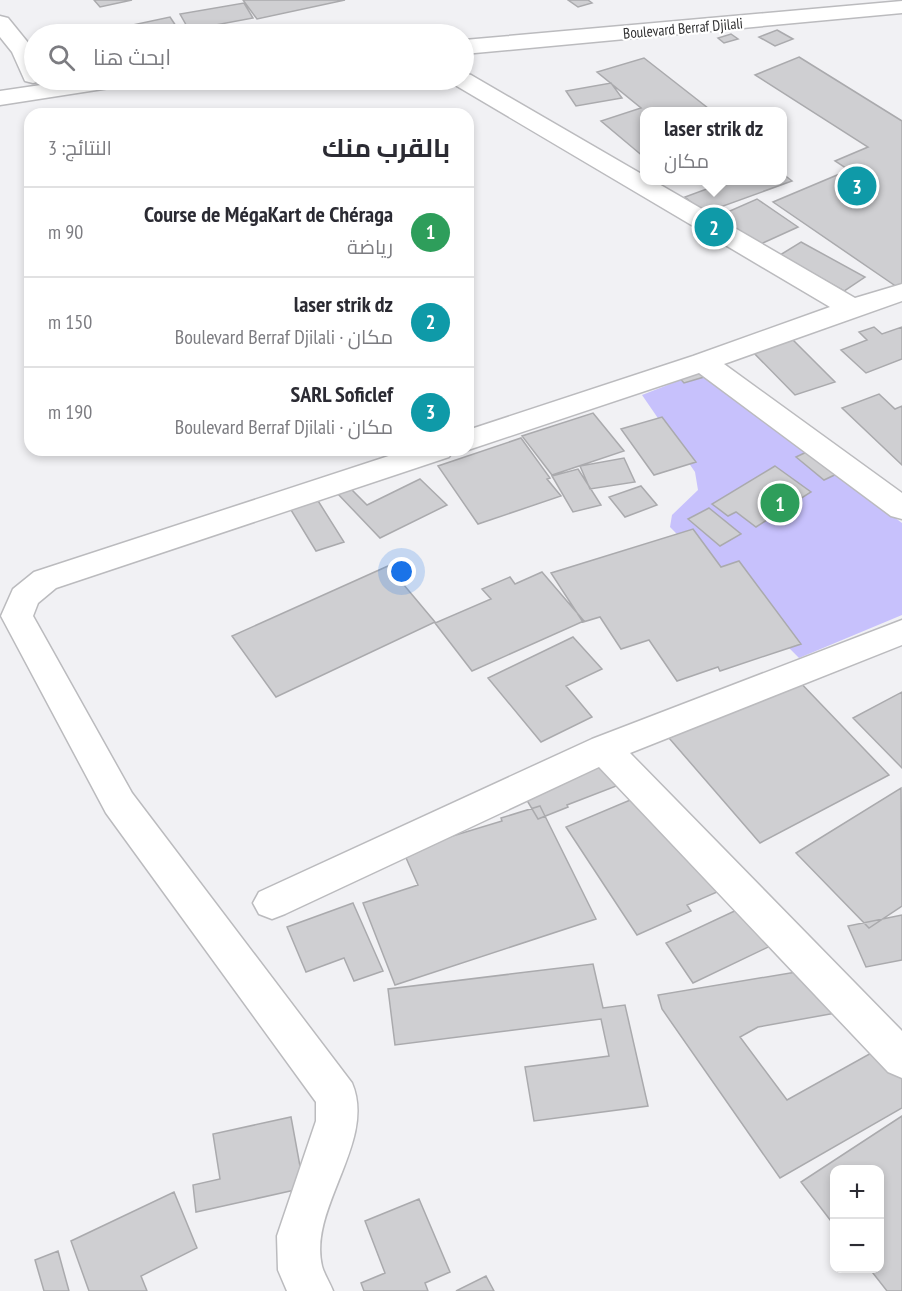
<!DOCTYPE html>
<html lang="ar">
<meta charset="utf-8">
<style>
:root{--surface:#fff;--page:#f2f2f3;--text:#2b2b33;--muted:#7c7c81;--line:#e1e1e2;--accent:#797920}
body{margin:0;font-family:"PT Sans Narrow",Cairo,sans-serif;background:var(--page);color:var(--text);direction:rtl}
.controls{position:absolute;right:18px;bottom:18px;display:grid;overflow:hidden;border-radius:12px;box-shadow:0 3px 9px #0003}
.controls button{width:54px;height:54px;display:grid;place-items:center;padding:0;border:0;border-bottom:2px solid var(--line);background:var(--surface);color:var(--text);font:30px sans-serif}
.you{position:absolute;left:402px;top:572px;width:21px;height:21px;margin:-15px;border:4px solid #fff;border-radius:50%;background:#1a73e8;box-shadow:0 0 0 9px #1a73e833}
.badge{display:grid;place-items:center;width:39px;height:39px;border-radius:50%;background:var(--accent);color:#fff;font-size:20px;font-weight:700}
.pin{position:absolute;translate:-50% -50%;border:3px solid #fff;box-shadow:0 2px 6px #0006}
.popup{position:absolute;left:640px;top:107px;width:147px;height:78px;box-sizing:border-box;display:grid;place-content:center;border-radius:12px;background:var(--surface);filter:drop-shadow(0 2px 4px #0005);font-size:20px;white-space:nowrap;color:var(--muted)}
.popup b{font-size:22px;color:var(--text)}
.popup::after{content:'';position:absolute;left:50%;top:100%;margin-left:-12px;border:12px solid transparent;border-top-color:var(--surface)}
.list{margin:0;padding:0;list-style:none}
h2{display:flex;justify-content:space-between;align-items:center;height:78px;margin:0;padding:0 24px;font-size:26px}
h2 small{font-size:20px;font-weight:400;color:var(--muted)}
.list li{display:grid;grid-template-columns:39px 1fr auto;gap:18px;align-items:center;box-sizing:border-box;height:90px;padding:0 24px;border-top:2px solid var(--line)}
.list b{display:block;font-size:22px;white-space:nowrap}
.list p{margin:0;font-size:20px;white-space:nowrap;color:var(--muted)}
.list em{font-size:20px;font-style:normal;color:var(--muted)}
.icon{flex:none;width:33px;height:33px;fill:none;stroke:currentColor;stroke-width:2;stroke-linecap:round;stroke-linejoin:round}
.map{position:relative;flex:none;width:902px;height:1291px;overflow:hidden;direction:ltr}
.search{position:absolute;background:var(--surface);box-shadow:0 3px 9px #0003;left:24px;top:24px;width:450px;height:66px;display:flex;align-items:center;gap:15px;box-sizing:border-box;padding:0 21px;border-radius:33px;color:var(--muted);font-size:22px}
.panel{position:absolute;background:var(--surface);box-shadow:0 3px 9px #0003;left:24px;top:108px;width:450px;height:348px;border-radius:18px;direction:rtl}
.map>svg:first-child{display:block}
.green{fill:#c7c1fc}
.building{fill:#cfcfd2;stroke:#aaaaad;stroke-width:1.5}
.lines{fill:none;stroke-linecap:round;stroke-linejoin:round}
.minor-casing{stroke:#bbbbbe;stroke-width:3}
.highway-casing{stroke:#bbbbbe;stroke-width:3}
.minor{fill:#fff;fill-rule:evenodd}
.highway{fill:#fff;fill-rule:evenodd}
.labels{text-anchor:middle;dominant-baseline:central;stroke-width:4.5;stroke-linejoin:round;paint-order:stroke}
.far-street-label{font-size:15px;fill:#313132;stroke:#fff}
</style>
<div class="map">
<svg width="902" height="1291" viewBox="0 0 902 1291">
<rect width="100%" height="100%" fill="#f1f1f4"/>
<path class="green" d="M701,372L902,523V615L799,658L670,527L672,515L698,490L695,472L642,395Z"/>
<path class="building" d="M94,0H132L100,7Z
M243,0H345L257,19Z
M568,0H588L592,3L578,7Z
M244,3L253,18L189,30L180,14Z
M170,17L178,29L151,34H118L114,29Z
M777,30L793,39L775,46L759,37Z
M731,34L738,39L724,43L718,38Z
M799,57L902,121V285L897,287L773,202L849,170L835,161L868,147L755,75Z
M644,58L713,112H645V158L601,121L641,108L597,72Z
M611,83L622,98L576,106L566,91Z
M783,174L792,181L704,213L685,197L731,180H783Z
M757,199L798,227L754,247L714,218Z
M801,242L865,277L844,291L780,255Z
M874,327L882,334L902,327V359L866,373L841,350L867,340L859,332Z
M789,336L835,382L795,395L750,349Z
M694,366L704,377L684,383L674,372Z
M879,394L895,409L902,406V465L842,408Z
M593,413L624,451L552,475L522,436Z
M662,417L696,462L654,475L621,429Z
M521,438L550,478L547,479L561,496L478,524L438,466Z
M815,448L843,471L824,480L796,457Z
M624,458L635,482L590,489L580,466Z
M775,466L811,492L756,527L736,512L728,516L712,504Z
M578,469L601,505L573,512L552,476Z
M420,479L447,505L380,538L336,492L348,486L367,505Z
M641,486L657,505L625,517L609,497Z
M315,496L344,542L316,551L288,505Z
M709,508L741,534L720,546L688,519Z
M693,529L721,567L739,561L801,644L720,671L718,667L677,681L649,640L621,649L600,617L583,622L551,573Z
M388,566L435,622L276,697L232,636Z
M542,572L584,621L472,671L435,623L491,599L482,589L510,577L515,584Z
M573,637L602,669L566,686L592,717L541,742L488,678Z
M794,676L889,775L760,843L669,738Z
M902,692V768L853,718Z
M603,761L619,785L567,805L568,807L538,819L522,792Z
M901,788L902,906L869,928L796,853Z
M654,790L724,889L687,905L691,911L637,935L566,827Z
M540,806L596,919L395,985L363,903L418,885L403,851L502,821L501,818Z
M756,901L785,939L693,983L666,943Z
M353,903L383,971L354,981L344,958L306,972L287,927Z
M902,915V960L866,967L848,926Z
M593,964L603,1008L625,1005L648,1106L534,1121L525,1067L609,1056L601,1019L395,1045L388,989Z
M820,968L847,1011L758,1027L740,1037L787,1100L891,1042L902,1056V1108L780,1178L662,1009L658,995Z
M902,1116V1291H887L869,1268H880V1170H834V1225L801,1182Z
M291,1117L304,1188L196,1212L193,1185L220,1179L213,1134Z
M174,1192L197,1248L141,1276L147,1291H89L71,1241Z
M419,1199L450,1272L425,1283L428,1291H364L361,1283L385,1273L365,1221Z
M58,1251L69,1291H44L35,1260Z
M486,1276L494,1291H456Z"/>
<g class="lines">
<defs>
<path id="minor" d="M0,16L8,18L34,50V80L41,81L33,83L25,81L12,52L0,37Z
M464,73L471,75L645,176V180H652L855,298L902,284V301L724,364L902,493V519L891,516L699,373L468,450V430L693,356L830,307L455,85L452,80H464Z
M407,450H454L449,457L56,588L38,603L33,616L132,793L352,1083C377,1141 308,1208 322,1266C324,1274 330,1283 333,1291H287L278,1270L277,1236L316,1121V1102L106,813L1,616L13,589L34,572Z
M902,620V645L630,753L902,1031V1078L888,1072L599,767L285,914L272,919L259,914L253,903L259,892L592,739Z"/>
<path id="highway" d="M902,1V13L464,54V40Z
M75,80H127L124,85L116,87L0,105V91Z"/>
</defs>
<use href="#minor" class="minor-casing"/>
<use href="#highway" class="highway-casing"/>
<use href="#minor" class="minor"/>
<use href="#highway" class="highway"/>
</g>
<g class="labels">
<g class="far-street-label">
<text transform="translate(683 28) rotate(-5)">Boulevard Berraf Djilali</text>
</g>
</g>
</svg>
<div class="controls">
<button>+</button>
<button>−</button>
</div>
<div class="you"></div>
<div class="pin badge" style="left:780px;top:503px;background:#2e9e5b">1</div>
<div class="pin badge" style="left:714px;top:227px;background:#0f9aa8">2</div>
<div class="popup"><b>laser strik dz</b>مكان</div>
<div class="pin badge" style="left:857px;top:186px;background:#0f9aa8">3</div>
<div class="search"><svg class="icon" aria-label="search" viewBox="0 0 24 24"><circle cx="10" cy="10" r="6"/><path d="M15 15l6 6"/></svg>ابحث هنا</div>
<section class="panel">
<h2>بالقرب منك<small>النتائج: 3</small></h2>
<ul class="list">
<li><span class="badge" style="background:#2e9e5b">1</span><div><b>Course de MégaKart de Chéraga</b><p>رياضة</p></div><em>90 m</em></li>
<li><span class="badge" style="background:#0f9aa8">2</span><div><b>laser strik dz</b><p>مكان · Boulevard Berraf Djilali</p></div><em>150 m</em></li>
<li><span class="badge" style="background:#0f9aa8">3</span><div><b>SARL Soficlef</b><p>مكان · Boulevard Berraf Djilali</p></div><em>190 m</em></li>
</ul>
</section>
</div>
